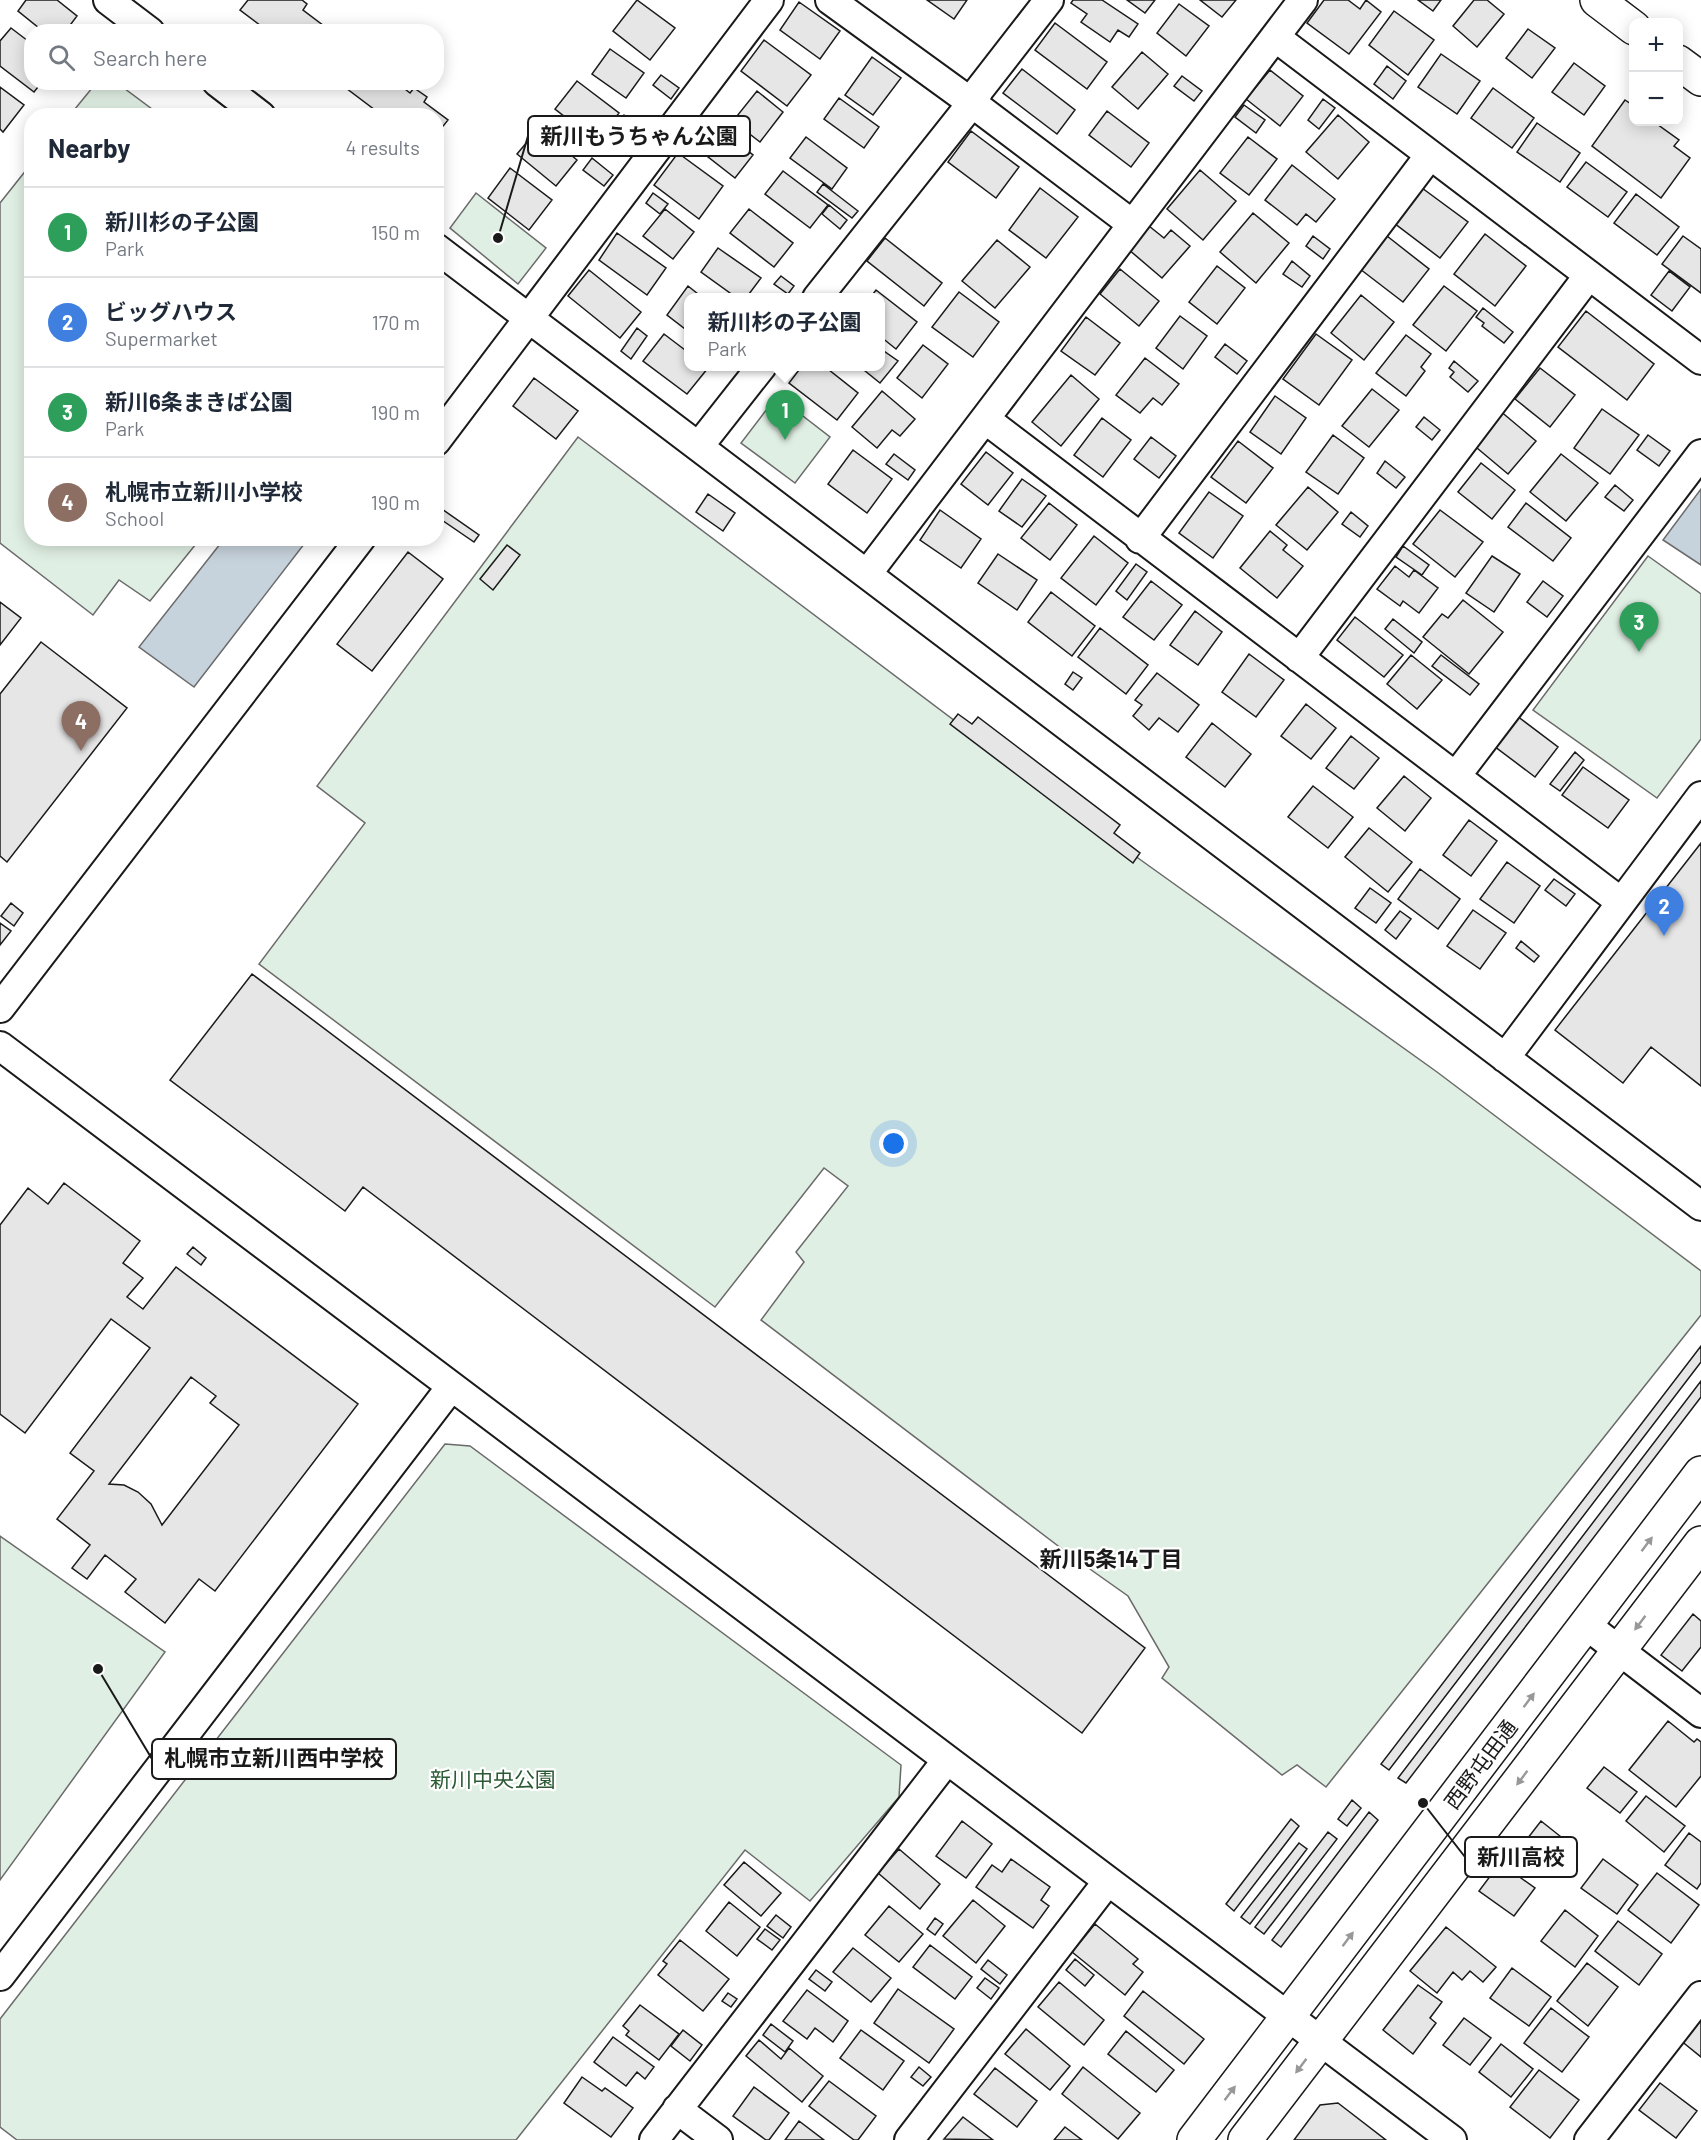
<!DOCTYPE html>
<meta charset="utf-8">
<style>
:root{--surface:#fff;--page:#f2f2f3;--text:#1f2937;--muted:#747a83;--line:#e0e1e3;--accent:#0b8043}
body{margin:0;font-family:Barlow,"Noto Sans JP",sans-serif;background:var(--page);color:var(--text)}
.controls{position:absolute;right:18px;top:18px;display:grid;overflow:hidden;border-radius:12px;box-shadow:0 3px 15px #0003}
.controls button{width:54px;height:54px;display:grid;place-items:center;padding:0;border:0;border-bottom:2px solid var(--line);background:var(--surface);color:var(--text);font:30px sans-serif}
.you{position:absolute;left:894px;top:1144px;width:21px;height:21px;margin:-15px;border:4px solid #fff;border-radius:50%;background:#1a73e8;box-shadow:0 0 0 9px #1a73e833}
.badge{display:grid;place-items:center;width:39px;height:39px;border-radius:50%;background:var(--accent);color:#fff;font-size:20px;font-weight:700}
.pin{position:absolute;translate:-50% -50px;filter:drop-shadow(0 2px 3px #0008)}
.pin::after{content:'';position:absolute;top:32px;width:21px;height:18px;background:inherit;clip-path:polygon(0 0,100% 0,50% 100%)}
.popup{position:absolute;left:684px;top:293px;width:201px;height:78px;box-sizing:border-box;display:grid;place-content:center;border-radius:12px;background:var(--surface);filter:drop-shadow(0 2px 4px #0005);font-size:20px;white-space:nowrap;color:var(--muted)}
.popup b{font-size:22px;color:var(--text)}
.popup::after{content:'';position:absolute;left:50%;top:100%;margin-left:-12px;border:12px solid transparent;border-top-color:var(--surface)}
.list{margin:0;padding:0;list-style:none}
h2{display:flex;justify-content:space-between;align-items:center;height:78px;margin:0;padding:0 24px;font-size:26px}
h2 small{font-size:20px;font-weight:400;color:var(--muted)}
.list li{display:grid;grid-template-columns:39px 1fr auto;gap:18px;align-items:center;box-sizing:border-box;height:90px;padding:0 24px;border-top:2px solid var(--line)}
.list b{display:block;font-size:22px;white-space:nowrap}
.list p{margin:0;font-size:20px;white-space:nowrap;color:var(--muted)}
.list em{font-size:20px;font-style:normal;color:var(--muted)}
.icon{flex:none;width:33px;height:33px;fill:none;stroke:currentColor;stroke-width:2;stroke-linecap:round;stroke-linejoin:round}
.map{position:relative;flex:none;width:1701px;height:2140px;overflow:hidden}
.search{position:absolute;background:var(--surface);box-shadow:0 3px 15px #0003;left:24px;top:24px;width:420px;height:66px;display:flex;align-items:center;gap:15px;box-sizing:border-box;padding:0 21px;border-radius:24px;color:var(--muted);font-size:22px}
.panel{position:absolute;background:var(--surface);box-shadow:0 3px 15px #0003;left:24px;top:108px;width:420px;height:438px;border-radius:24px}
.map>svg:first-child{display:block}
.green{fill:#e0efe3;stroke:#6a6a6a;stroke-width:1.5}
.water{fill:#c6d2dc;stroke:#6a6a6a;stroke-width:1.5}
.building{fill:#e6e6e6;stroke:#1a1a1a;stroke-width:1.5;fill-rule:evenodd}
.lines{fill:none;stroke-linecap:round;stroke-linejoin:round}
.minor-casing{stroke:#1a1a1a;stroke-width:32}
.tertiary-casing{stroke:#1a1a1a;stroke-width:36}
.minor{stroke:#fff;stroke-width:28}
.tertiary{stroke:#fff;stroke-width:33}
.oneway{fill:#989898}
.labels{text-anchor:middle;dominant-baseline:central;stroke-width:4.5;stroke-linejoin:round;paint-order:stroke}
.street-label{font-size:21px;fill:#1a1a1a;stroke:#fff}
.park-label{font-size:21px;fill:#2b5a34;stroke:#fff}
.neighbourhood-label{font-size:22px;font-weight:bold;fill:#1a1a1a;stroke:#fff}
.leader{fill:none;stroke:#1a1a1a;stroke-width:2}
.callout-dot{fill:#1a1a1a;stroke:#fff;stroke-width:2}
.callout{fill:#fff;stroke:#1a1a1a;stroke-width:2}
.callout-label{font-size:22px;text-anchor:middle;font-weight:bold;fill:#1a1a1a}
</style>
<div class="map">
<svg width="1701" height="2140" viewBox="0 0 1701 2140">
<rect width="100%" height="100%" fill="#fff"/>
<path class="green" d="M97,82L117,83L160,115H70Z
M31,164L32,538L200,539L150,601L119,580L93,615L0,543V203Z
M476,193L546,248L518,284L450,228Z
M777,396L830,437L795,483L741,443Z
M578,437L1117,843L1437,1072L1701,1271V1315L1326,1787L1297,1765L1282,1775L1162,1678L1169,1667L1128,1596L1070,1555L761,1320L804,1262L796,1252L848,1186L824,1168L715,1307L259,964L365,823L317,786Z
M1648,556L1701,594V739L1657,798L1533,710Z
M445,1444L470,1446L901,1765L899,1797L810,1901L745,1850L516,2140H17L0,2127V2019Z
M0,1536L165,1652L0,1880Z"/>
<path class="water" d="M1701,489V565L1663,540Z
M224,539H308L194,687L139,647Z"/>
<path class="building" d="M26,0H57L77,16L65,32H44L18,11Z
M248,0H302L307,4L303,10L332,32H269L240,10Z
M637,0L675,28L650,60L613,31Z
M927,0H967L954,19Z
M1073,0H1102L1138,24L1129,37L1118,30L1110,42L1081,22L1087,14L1071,3Z
M1127,0H1155L1145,13Z
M1200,0H1236L1222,17Z
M1324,0H1348L1360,9L1366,0L1381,12L1349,54L1307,23Z
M1418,0H1441L1433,11Z
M1474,0H1487L1504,14L1477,47L1453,26Z
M799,2L840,31L820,59L780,30Z
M1179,4L1209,26L1186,56L1157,33Z
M1394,11L1434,40L1408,75L1369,45Z
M1055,23L1107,62L1087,89L1035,50Z
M11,28L32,44V82H42L34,92L0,66V41Z
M1528,29L1555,48L1532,78L1506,58Z
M764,40L811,75L787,106L741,71Z
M610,49L644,73L626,98L592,74Z
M1142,52L1168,74L1138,109L1112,87Z
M1441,54L1480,81L1457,114L1418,87Z
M872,57L901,78L873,115L845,95Z
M1574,63L1605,86L1584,115L1552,92Z
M1387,66L1406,81L1393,99L1374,84Z
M1022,69L1075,110L1057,134L1003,93Z
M1270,70L1303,96L1280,126L1246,99Z
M661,75L679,88L671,99L653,85Z
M1182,76L1202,91L1194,101L1174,86Z
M577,81L619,113L597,142L555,109Z
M338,82H396L410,93L414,88L427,97L424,102L448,120L436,135V116H383Z
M0,87L24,105L3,132L0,129Z
M1493,88L1534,118L1512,148L1471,118Z
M757,91L783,112L760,142L733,121Z
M839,98L879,127L864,148L824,119Z
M1323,99L1335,108L1319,129L1308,120Z
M1625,100L1634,106V122H1654L1679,140L1674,146L1690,158L1661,198L1592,146Z
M1244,105L1265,120L1256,133L1235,117Z
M1107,111L1149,143L1131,167L1089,135Z
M624,115L645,130L637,142L616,127Z
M1338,115L1369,142L1338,179L1306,152Z
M707,119L753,155L735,178L689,142Z
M1537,123L1580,153L1560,182L1517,152Z
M539,128L577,160L556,186L517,154Z
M971,131L1019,167L996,198L948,162Z
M806,137L847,168L832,189L790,158Z
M1248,137L1277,159L1249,195L1220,173Z
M678,153L723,186L699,219L654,185Z
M592,158L613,175L604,186L583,170Z
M1586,162L1627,192L1608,217L1567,187Z
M1292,165L1335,199L1316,222L1306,214L1297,225L1265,200Z
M510,168L552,200L529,230L488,198Z
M1200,170L1236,201L1203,240L1167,209Z
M783,171L828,205L810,228L765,194Z
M823,184L858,211L852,218L817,192Z
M1040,188L1078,217L1046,258L1009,230Z
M1422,188L1468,222L1440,258L1394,223Z
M653,193L668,204L660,214L646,203Z
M1636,194L1679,227L1657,255L1614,223Z
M829,205L847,220L840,229L822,214Z
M665,209L694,232L673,259L643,236Z
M749,209L793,243L774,267L730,233Z
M1253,213L1289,243L1256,283L1220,252Z
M1149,226L1164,238L1171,230L1190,246L1162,278L1128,249Z
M617,233L666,268L647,295L599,260Z
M1485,234L1526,266L1495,306L1454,274Z
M1313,236L1330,249L1323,259L1306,246Z
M1387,236L1429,269L1403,302L1360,269Z
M1683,236L1701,249V293L1662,264Z
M885,238L942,283L924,306L867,261Z
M997,240L1030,267L995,308L962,281Z
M718,248L761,278L746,298H737L701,272Z
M1292,261L1310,276L1302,287L1283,274Z
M1217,266L1245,288L1217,324L1189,302Z
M1120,269L1159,301L1139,326L1100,294Z
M589,270L641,312L620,338L568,296Z
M1669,271L1690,287L1672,311L1651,295Z
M781,276L794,286L788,294L774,284Z
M688,286L703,298H689V332L667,315Z
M1444,286L1477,311L1446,351L1413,325Z
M876,290L917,322L896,349L881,337V298H870Z
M959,292L999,322L973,357L932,327Z
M1361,295L1394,322L1364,360L1331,333Z
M1483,308L1513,332L1504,343L1482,326L1484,323L1476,317Z
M1586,311L1654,364L1627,400L1558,347Z
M1180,316L1207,336L1183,369L1156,348Z
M1086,317L1120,343L1095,375L1061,351Z
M637,328L647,336L631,359L621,351Z
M664,334L689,353V366L708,368L687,394L643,361Z
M1316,334L1352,360L1319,405L1283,379Z
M1406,335L1431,354L1421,367L1425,371L1406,396L1376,373Z
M1225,344L1247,361L1237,374L1215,357Z
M923,345L948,364L922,398L897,378Z
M881,349L898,361L880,383L859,366H881Z
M1145,358L1179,384L1162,405L1153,398L1140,413L1116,395Z
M1454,361L1478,381L1468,392L1450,377L1454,372L1449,368Z
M802,366H824L858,393L837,420L789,383Z
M1540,368L1575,395L1550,427L1515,399Z
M1071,375L1099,399L1061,446L1032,422Z
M534,378L578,411L556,439L513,406Z
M1372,389L1399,410L1369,447L1342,426Z
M882,391L915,419L900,436L892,430L877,448L852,427Z
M1275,396L1306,418L1281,454L1250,432Z
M1602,409L1639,435L1610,474L1574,448Z
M1499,410L1536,441L1508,474L1471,443Z
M1424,417L1440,430L1432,440L1416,427Z
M1102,418L1131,440L1103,477L1074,455Z
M1333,435L1364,458L1338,494L1306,472Z
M1648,435L1670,451L1659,466L1637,450Z
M1151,437L1176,456L1159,478L1134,459Z
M1238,441L1273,468L1246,503L1211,477Z
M853,450L892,479L867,513L828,484Z
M986,452L1013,473L988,505L961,484Z
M894,454L915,470L908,480L886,464Z
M1561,454L1598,483L1566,521L1530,492Z
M1385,461L1405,477L1396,488L1377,473Z
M1481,463L1515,490L1492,519L1458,492Z
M1022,479L1046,496L1022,527L999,511Z
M1615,485L1633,500L1624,511L1605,497Z
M1308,487L1338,512L1307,550L1276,525Z
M1209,492L1243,516L1213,558L1179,533Z
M708,494L735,513L723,531L696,512Z
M1049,503L1077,525L1050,560L1021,538Z
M1526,503L1571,538L1553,561L1508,527Z
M439,507L479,535L474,542L436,516Z
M940,510L981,539L961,568L920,540Z
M1440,510L1483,542L1455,577L1413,544Z
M1351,512L1368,526L1360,537L1342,524Z
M1270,531L1287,545L1283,550L1303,566L1277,598L1240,568Z
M1094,536L1128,563L1096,605L1061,578Z
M507,545L520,555L493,590L480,579Z
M1403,546L1429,565L1422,575L1396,557Z
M408,552L443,579L372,671L337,644Z
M998,554L1037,580L1017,610L978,583Z
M1492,556L1520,574L1494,612L1466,593Z
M1136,564L1147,572L1127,600L1116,591Z
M1395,566L1409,577L1414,570L1438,588L1419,613L1403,601L1400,606L1377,589Z
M1151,581L1182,605L1154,640L1123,617Z
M1543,581L1563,596L1547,617L1527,602Z
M1051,592L1095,626L1072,656L1028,622Z
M1463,600L1503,632L1469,674L1423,637L1442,614L1448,618Z
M0,602L21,618L0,645Z
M1195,611L1222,632L1198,665L1170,645Z
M1355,617L1403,655L1384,677L1337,640Z
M1393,619L1422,642L1414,653L1385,629Z
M1100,628L1148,665L1126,694L1078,657Z
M41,642L127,708L7,862L0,856V694Z
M1249,654L1284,680L1256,717L1222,692Z
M1411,655L1442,680L1417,709L1387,684Z
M1441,655L1479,684L1470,695L1432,666Z
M1073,672L1082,678L1073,690L1065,684Z
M1157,673L1199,705L1178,732L1159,718L1149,730L1133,716L1142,705L1135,700Z
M1306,704L1336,728L1311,759L1281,736Z
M958,714L972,724L978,717L1120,825L1114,833L1140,853L1133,863L950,724Z
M1517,716L1558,747L1535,777L1494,746Z
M1212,723L1251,754L1225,787L1186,757Z
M1351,736L1379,758L1354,789L1326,768Z
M1575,752L1584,760L1560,791L1550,784Z
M1583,767L1629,800L1608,828L1562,795Z
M1404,776L1431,798L1405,831L1377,808Z
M1313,786L1353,817L1328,848L1288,817Z
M1469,820L1497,841L1471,876L1443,855Z
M1369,828L1412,862L1388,892L1345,857Z
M1701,843V1086L1651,1047L1623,1083L1555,1030Z
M1507,862L1540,886L1514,923L1480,899Z
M1420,869L1460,899L1438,929L1398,899Z
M1554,879L1575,894L1566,906L1545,890Z
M1370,888L1391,903L1376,923L1355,908Z
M11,903L23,913L14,926L1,916Z
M1473,910L1506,933L1480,969L1447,946Z
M1400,911L1411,919L1396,939L1385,930Z
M0,923L11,931L0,945Z
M1521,941L1539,956L1534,962L1516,948Z
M252,974L1145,1648L1082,1733L363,1187L345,1211L170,1080Z
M64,1183L140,1241L123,1263L143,1278L127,1297L143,1309L176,1267L358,1404L215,1591L199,1579L165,1623L125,1592L136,1579L105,1555L87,1579L72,1568L90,1545L57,1519L94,1471L70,1453L150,1348L111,1319L25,1433L0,1414V1225L28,1188L48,1204ZM191,1377L216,1396L210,1403L239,1425L162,1525L151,1504L138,1492L124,1485L109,1484Z
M193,1247L206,1258L201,1265L187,1254Z
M1701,1346V1362L1389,1770L1381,1764Z
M1701,1381V1397L1406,1783L1398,1778Z
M1693,1614L1701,1621V1647L1682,1671L1661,1655Z
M1668,1721L1694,1742L1697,1739L1701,1742V1776L1676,1807L1629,1770Z
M1604,1767L1637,1792L1620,1813L1587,1788Z
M1646,1796L1685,1826L1664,1852L1626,1821Z
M1352,1800L1361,1808L1347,1826L1338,1819Z
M1369,1812L1378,1820L1281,1947L1272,1940Z
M1291,1819L1299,1826L1234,1911L1226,1904Z
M962,1821L992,1844L966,1878L936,1856Z
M1541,1821L1570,1844L1550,1869L1521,1847Z
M1328,1832L1337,1839L1264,1934L1255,1927Z
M1689,1833L1701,1842V1883L1697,1889L1665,1865Z
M1299,1843L1307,1849L1250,1924L1241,1917Z
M899,1849L940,1884L920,1909L878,1873Z
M1011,1859L1050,1887L1041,1900L1049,1906L1033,1928L976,1887L992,1865L1002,1872Z
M1603,1859L1638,1885L1617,1914L1581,1888Z
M744,1862L781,1893L761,1916L724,1885Z
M1500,1863L1535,1888L1514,1916L1479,1891Z
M1657,1873L1699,1905L1671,1943L1628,1910Z
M973,1900L1005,1926L976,1963L943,1936Z
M729,1902L760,1927L737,1956L706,1931Z
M889,1906L923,1934L899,1962L865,1935Z
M1565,1910L1598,1936L1575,1967L1541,1941Z
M776,1915L791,1927L783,1938L767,1926Z
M935,1918L943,1924L935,1935L927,1929Z
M1618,1921L1662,1954L1639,1985L1595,1951Z
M1095,1924L1138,1959L1133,1964L1143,1972L1125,1995L1072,1952Z
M1446,1927L1496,1967L1483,1982L1470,1971L1462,1980L1453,1972L1437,1993L1410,1971Z
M765,1929L780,1940L772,1950L757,1939Z
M680,1940L729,1979L703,2011L658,1975L667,1964L663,1961Z
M930,1945L972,1977L955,1999L913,1967Z
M853,1948L891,1978L871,2002L833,1972Z
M1075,1959L1094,1975L1085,1986L1066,1970Z
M988,1960L1007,1975L1000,1984L981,1969Z
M1587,1963L1618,1987L1588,2026L1557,2001Z
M1512,1968L1551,1997L1529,2026L1490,1998Z
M816,1970L832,1982L825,1991L809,1979Z
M985,1978L999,1988L991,1999L977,1988Z
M1059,1982L1104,2020L1084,2045L1038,2007Z
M1418,1985L1442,2002L1430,2018L1436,2023L1413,2054L1383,2030Z
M898,1989L954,2029L929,2063L874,2023Z
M807,1990L848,2021L833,2042L815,2028L807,2039L783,2021Z
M1143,1991L1204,2039L1184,2064L1124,2016Z
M728,1993L737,1999L731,2007L722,2001Z
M640,2005L679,2034L659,2060L626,2035L629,2031L623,2026Z
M1551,2008L1589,2037L1562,2072L1524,2043Z
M1701,2014V2057L1680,2040Z
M1464,2018L1491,2038L1470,2065L1443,2045Z
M771,2024L793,2041L785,2052L763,2035Z
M1026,2029L1070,2066L1050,2090L1005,2054Z
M683,2030L702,2045L690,2061L671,2046Z
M861,2030L904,2061L883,2090L840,2058Z
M1126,2031L1174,2070L1156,2092L1108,2054Z
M613,2037L654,2067L645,2079L637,2072L626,2086L594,2062Z
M759,2040L781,2059L789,2048L823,2076L802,2102L746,2056Z
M1501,2044L1533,2069L1511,2097L1479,2072Z
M919,2067L931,2077L923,2086L911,2077Z
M1083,2067L1140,2113L1118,2139L1062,2094Z
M995,2068L1037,2101L1017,2127L974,2094Z
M1539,2070L1579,2100L1550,2138L1510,2107Z
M582,2077L602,2091L605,2088L633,2108L611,2137L564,2103Z
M829,2081L876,2116L858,2140H854L809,2106Z
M1660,2083L1697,2111L1676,2138L1639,2110Z
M754,2087L789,2113L769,2140H766L733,2116Z
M1338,2103L1386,2140H1294L1320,2105Z
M963,2117L993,2140L944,2139Z
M799,2121L824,2140H785Z
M1065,2127L1082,2140H1054Z"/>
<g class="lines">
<defs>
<path id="minor" d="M108,0L150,32
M830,0L972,103L1132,224
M1275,37L1701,360
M217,82L261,116
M436,248L1701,1206
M817,298L972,103L979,90L1049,0
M985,419L1621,902
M436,441L769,0
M699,446L762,366
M1140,539L1430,155
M867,574L1303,0
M1299,658L1589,275
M1456,776L1701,454
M0,1008L361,538
M0,1046L1452,2140
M1505,1058L1701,796
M1586,1625L1701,1713
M0,1976L451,1387
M677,2109L718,2140
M654,2140L947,1760
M909,2140L1108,1881
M1589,2140L1701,1996"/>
<path id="tertiary" d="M1597,0L1634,28
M1678,62L1701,79
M1194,2140L1701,1473
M1245,2140L1701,1543"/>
</defs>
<use href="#minor" class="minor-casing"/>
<use href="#tertiary" class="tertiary-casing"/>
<use href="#minor" class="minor"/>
<use href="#tertiary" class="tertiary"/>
</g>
<defs><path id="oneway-solid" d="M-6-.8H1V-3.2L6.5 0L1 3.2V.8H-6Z" transform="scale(1.5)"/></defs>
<g class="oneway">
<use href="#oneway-solid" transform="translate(1647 1544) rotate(-53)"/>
<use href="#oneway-solid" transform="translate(1640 1623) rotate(127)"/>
<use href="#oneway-solid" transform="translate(1529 1700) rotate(-53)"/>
<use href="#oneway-solid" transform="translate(1522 1778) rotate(127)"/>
<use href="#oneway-solid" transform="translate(1348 1939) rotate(-53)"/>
<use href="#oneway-solid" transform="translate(1301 2066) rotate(127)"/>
<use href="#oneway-solid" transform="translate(1230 2093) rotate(-53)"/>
</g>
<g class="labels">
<g class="street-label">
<text transform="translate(1480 1764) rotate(-53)">西野屯田通</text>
</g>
<g class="park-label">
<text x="493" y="1778">新川中央公園</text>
</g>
<g class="neighbourhood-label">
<text x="1111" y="1558">新川5条14丁目</text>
</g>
</g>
<path class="leader" d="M498 238L528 136M98 1669L152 1759M1423 1803L1465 1857"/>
<g class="callout-dot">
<circle cx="498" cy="238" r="6"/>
<circle cx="98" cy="1669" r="6"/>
<circle cx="1423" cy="1803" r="6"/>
</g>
<g class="callout">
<rect x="528" y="116" width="222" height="40" rx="6"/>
<rect x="152" y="1739" width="244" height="40" rx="6"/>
<rect x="1465" y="1837" width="112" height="40" rx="6"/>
</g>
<g class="callout-label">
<text x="639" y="144">新川もうちゃん公園</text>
<text x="274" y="1766">札幌市立新川西中学校</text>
<text x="1521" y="1865">新川高校</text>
</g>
</svg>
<div class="controls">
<button>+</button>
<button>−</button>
</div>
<div class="you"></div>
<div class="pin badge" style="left:785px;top:440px;background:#2e9e5b">1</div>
<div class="popup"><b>新川杉の子公園</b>Park</div>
<div class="pin badge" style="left:1664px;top:936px;background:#3f7fe0">2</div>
<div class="pin badge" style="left:1639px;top:652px;background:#2e9e5b">3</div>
<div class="pin badge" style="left:81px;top:751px;background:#8d6e63">4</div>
<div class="search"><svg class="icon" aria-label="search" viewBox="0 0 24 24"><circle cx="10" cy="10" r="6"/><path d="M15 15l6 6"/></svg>Search here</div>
<section class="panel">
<h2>Nearby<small>4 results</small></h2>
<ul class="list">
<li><span class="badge" style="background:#2e9e5b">1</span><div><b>新川杉の子公園</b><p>Park</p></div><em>150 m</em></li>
<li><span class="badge" style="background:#3f7fe0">2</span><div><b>ビッグハウス</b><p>Supermarket</p></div><em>170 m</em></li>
<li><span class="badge" style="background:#2e9e5b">3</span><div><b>新川6条まきば公園</b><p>Park</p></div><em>190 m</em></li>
<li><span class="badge" style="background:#8d6e63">4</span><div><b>札幌市立新川小学校</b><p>School</p></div><em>190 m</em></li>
</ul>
</section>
</div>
